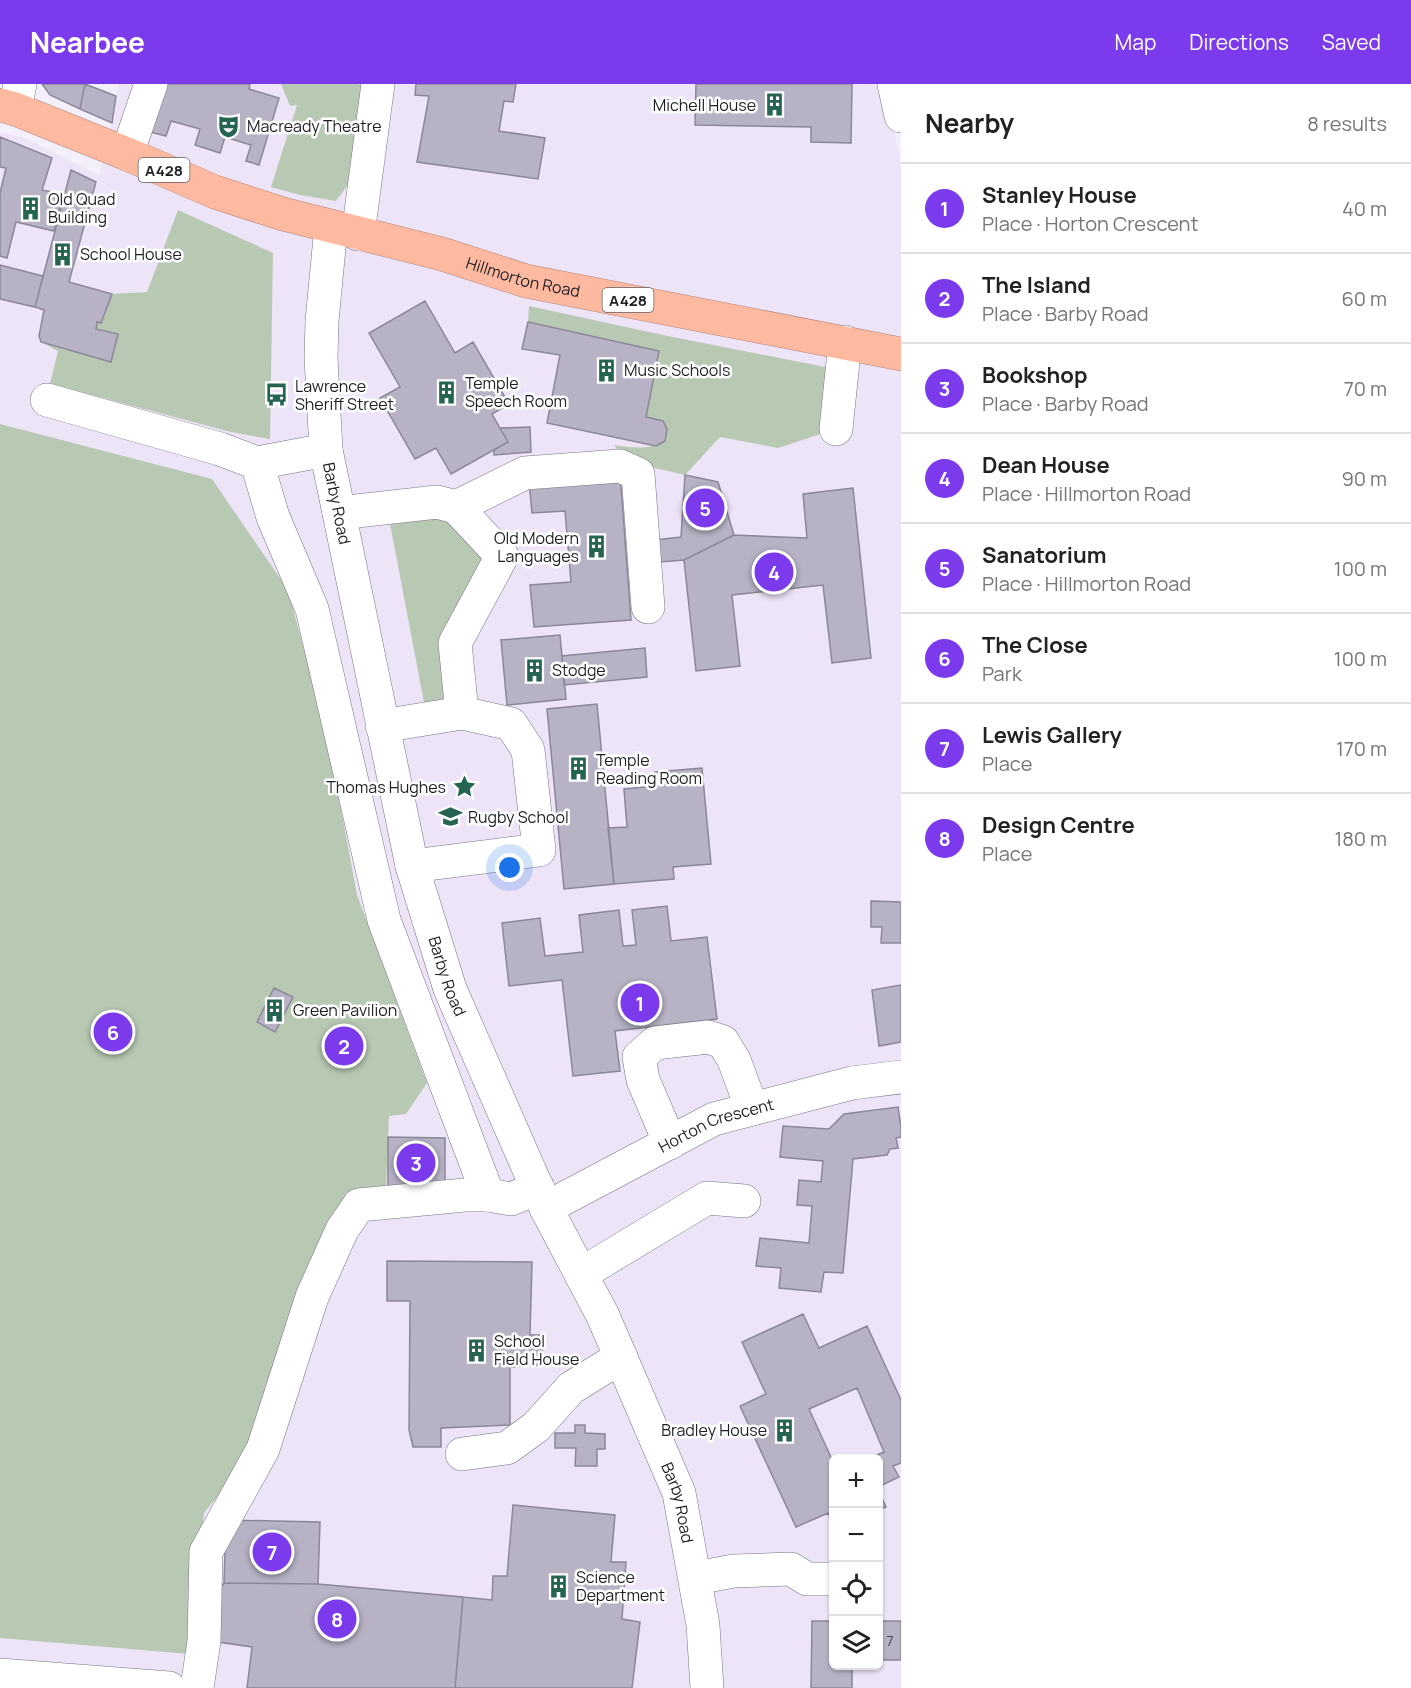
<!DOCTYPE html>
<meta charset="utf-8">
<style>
:root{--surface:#fff;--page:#f2f2f2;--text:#222;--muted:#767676;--line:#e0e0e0;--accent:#7c3aed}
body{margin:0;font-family:Manrope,sans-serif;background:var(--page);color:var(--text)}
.controls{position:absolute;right:18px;bottom:18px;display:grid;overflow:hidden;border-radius:9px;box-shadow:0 2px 4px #0004}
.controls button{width:54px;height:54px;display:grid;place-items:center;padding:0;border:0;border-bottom:2px solid var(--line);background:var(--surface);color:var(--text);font:30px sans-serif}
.you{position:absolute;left:510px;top:784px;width:21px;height:21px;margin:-15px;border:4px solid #fff;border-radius:50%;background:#1a73e8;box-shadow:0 0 0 9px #1a73e833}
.badge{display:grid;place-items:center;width:39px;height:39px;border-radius:50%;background:var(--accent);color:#fff;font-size:20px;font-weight:700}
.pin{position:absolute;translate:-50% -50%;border:3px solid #fff;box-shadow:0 2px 6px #0006}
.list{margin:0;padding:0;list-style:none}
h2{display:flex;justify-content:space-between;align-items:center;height:78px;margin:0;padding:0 24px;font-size:26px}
h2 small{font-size:20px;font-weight:400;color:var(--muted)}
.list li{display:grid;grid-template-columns:39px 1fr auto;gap:18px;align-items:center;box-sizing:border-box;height:90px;padding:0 24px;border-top:2px solid var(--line)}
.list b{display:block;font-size:22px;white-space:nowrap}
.list p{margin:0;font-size:20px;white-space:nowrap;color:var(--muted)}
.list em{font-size:20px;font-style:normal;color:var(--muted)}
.icon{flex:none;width:33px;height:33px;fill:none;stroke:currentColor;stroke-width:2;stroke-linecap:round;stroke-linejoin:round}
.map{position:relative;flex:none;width:901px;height:1604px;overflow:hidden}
header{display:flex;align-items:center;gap:36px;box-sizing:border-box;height:84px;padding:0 30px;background:var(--accent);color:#fff}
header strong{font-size:28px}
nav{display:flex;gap:33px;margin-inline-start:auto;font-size:21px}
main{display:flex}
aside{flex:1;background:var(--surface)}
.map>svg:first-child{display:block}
.education{fill:#eee4f8;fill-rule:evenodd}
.green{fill:#b8c9b3}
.building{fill:#b7b3c5;stroke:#8b8798;stroke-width:1.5}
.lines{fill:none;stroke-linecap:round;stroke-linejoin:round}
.minor-casing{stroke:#777384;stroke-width:34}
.highway-casing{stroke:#b08375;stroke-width:34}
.minor{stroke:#fff;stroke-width:33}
.highway{stroke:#febaa1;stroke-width:33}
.labels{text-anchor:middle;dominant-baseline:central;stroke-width:5;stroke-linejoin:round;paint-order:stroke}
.number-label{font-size:14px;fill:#45434c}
.shield{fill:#fff;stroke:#626266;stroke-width:1.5}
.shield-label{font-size:15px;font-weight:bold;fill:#1f1e24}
.poi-label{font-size:16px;fill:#1f1e24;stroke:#fff;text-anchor:start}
.street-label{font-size:16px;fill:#1f1e24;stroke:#fff}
</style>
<header>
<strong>Nearbee</strong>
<nav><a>Map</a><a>Directions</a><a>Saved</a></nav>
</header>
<main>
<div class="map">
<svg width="901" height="1604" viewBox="0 0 901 1604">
<rect width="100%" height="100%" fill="#f3f0fc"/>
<path class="education" d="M119,0H884L901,79V1604H0V48L25,54L99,91L112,39ZM834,1374H878V1582H834Z"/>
<path class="green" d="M281,0H357L367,2L353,94L336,117L300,111L271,103L297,21L290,22Z
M178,126L273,169L270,355L231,348L50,300L58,267L41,258L111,278L118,250L96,245L97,238L102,239L112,210L147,208Z
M529,222L663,251L856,289L836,345L778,364L720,353L685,391L625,377L614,361C632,364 648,366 665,357L667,345L663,337L646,333L659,267L528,238Z
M0,340L212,395L288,506L327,651L357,811L427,999L406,1030L389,1032L386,1103L349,1116L248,1375L204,1429L189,1570L0,1554Z
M436,422L495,453L460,565L466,617L425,624L388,429Z"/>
<path class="building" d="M42,0H85L80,25L50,11Z
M85,0L116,12L112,39L80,25Z
M165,0H250L249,5L279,14L259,81L246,77L251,61L225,53L220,69L195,61L200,45L171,37L166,52L150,48Z
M416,0H516L513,18L504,17L499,47L545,54L538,95L417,78L429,12L415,11Z
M696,0H852L851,59L811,58V43L695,41Z
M0,53L52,74L42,106L63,110L54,147L16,138L7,174L0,172V109L6,84L0,83Z
M71,86L96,98L69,198L112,210L101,239L97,238L96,245L118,250L111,278L41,258L39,252L44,226L35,223Z
M0,181L43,192L35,223L0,215Z
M425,217L455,269L473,258L509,320L492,330L508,358L451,390L436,364L415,375L380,314L400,303L369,249Z
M528,238L659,267L646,333L663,337L667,345L665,357L656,362L547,339L560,271L522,265Z
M530,343L531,368L494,371V366L508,358L500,344Z
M620,389L631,536L534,543L530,501L571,498L565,427L532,429L529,397Z
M685,391L718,398L734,451L684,476L648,479L646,457L681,453Z
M853,404L871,574L832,579L823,501L732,511L740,582L696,587L684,476L734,451L807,454L803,410Z
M560,551L566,615L507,621L501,556Z
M645,564L647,593L564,601L562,572Z
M597,620L614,800L564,805L547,625Z
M702,684L711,780L673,783L674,795L614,800L608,744L627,743L624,705L656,702L655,688Z
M871,817L901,818V859H881L882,843H871Z
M667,822L671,857L707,853L717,935L615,947L620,987L573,992L562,896L509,902L502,839L540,834L545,872L583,868L579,831L619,826L623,862L636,861L632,826Z
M901,901V958L879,962L872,906Z
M274,904L293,913L275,948L257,938Z
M898,1023L901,1043V1053L896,1054L898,1064L890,1065L887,1071L853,1075L843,1189L824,1188L821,1208L779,1204L781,1184L756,1182L760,1154L809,1159L812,1122L797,1121L799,1096L821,1098L823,1077L780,1073L783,1042L829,1045L844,1030Z
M388,1053L445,1054V1105L388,1104Z
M387,1177L532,1178L530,1251H543L542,1281L510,1283V1341L441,1344V1363H413L409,1346L410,1217H387Z
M803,1230L819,1264L867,1242L901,1316V1379L893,1382L899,1393L878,1403V1374H869L884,1368L857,1304L809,1325L834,1380V1442L828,1429L796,1443L740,1322L766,1310L742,1258Z
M575,1341H585V1349L605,1350V1365H597V1382H575L576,1364H555V1349H575Z
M878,1406L886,1423L878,1426Z
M513,1421L615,1431L611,1478H626L622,1535L640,1538L632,1604H455L463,1513L492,1516L493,1492H507Z
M226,1436L320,1438L318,1500L224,1499Z
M224,1499L318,1500L463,1513L455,1604H247L252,1563L211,1557L215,1512Z
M812,1537H834V1582H852V1604H811Z
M878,1537H901V1576H878Z"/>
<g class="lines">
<defs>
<g id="minor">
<path d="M894,0L901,32"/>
<path d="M15,25L20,0"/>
<path d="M127,70L151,0"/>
<path id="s1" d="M331,143L322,237L321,274L326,366L412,782L450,905L546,1124L603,1232L679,1409L703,1541L707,1604"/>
<path d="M358,150L378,0"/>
<path d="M47,316L220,365L257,379L273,433L312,525L384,836L488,1111"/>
<path d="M836,345L845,258"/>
<path d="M257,379L326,366"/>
<path d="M456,423L525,389L620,382L638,390L648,523"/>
<path d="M339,429L437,418L456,423L502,472L455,559L462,629"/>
<path d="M382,642L462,629L511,640L528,666L539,766L412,782"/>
<path d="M670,1059L643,996L639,973L655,959L708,953L723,958L734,976L752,1025"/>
<path id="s2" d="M546,1124L714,1035L852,999L901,993"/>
<path d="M581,1190L707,1114L744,1117"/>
<path d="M462,1370L507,1364L536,1343L571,1304L621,1273"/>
<path d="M695,1494L734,1487L791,1485L807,1495H834"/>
<path d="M0,1591L169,1604"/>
<path d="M197,1604L204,1557L206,1468L263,1365L312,1213L342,1146L359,1121L465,1111H488L511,1115L538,1104"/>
</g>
<g id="highway">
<path id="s3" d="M0,21L15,25L127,70L215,108L283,130L442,170L526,197L901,270"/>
</g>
</defs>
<use href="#minor" class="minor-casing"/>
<use href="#highway" class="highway-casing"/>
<use href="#minor" class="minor"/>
<use href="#highway" class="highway"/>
</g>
<defs>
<symbol id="building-bare" viewBox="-9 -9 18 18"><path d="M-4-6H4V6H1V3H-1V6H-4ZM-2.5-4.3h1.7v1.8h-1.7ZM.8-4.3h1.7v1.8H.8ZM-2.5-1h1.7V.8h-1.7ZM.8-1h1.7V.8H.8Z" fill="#256450" stroke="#fff" stroke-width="2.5" paint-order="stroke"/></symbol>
<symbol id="theatre-bare" viewBox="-9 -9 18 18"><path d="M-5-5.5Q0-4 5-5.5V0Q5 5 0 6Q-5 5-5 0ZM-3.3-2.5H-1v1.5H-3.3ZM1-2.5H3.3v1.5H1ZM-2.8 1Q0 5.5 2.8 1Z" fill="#256450" stroke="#fff" stroke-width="2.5" paint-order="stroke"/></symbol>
<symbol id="bus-bare" viewBox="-9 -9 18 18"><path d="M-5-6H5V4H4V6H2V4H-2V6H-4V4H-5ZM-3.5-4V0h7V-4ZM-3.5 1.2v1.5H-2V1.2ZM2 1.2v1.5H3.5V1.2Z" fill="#256450" stroke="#fff" stroke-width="2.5" paint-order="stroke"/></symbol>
<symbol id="sight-bare" viewBox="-9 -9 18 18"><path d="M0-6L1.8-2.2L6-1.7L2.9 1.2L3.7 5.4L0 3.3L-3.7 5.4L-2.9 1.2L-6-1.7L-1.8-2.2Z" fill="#256450" stroke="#fff" stroke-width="2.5" paint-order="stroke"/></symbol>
<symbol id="school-bare" viewBox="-9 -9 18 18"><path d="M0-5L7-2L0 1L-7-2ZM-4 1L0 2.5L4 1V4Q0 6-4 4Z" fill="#256450" stroke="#fff" stroke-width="2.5" paint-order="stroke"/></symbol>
</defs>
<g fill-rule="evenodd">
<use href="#building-bare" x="758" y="4" width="33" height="33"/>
<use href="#theatre-bare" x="212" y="26" width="33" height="33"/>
<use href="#building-bare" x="14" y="108" width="33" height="33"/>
<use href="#building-bare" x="46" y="154" width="33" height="33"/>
<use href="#building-bare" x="590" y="270" width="33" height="33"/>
<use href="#building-bare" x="430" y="292" width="33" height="33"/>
<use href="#bus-bare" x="260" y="294" width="33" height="33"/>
<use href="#building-bare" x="580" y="446" width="33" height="33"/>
<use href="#building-bare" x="518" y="570" width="33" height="33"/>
<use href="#building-bare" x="562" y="668" width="33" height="33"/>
<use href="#sight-bare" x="448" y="686" width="33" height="33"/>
<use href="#school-bare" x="434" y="716" width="33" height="33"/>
<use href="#building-bare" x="258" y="910" width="33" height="33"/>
<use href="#building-bare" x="460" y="1250" width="33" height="33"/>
<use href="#building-bare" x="768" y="1330" width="33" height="33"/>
<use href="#building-bare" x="542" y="1486" width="33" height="33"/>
</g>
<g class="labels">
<g class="number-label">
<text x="890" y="1556">7</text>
</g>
<g class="shield">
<rect x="138.5" y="74" width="51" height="24" rx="4.5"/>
<rect x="602.5" y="204" width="51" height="24" rx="4.5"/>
</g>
<g class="shield-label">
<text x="164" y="86">A428</text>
<text x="628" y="216">A428</text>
</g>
<g class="poi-label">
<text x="756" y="21" text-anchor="end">Michell House</text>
<text x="247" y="42">Macready Theatre</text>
<text x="48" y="115">Old Quad<tspan x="48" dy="18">Building</tspan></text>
<text x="80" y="170">School House</text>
<text x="624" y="286">Music Schools</text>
<text x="465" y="299">Temple<tspan x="465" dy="18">Speech Room</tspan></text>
<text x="295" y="302">Lawrence<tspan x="295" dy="18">Sheriff Street</tspan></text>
<text x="579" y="454" text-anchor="end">Old Modern<tspan x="579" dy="18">Languages</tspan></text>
<text x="552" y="586">Stodge</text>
<text x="596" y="676">Temple<tspan x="596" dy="18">Reading Room</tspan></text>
<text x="446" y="703" text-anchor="end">Thomas Hughes</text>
<text x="468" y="733">Rugby School</text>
<text x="293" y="926">Green Pavilion</text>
<text x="494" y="1257">School<tspan x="494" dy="18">Field House</tspan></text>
<text x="767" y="1346" text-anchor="end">Bradley House</text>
<text x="576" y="1493">Science<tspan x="576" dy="18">Department</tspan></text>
</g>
<g class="street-label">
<text stroke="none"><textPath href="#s3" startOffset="552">Hillmorton Road</textPath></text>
<text stroke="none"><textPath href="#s1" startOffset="278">Barby Road</textPath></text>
<text stroke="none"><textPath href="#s1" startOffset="764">Barby Road</textPath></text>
<text stroke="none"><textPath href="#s2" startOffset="190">Horton Crescent</textPath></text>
<text stroke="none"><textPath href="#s1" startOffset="1340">Barby Road</textPath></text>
</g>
</g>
</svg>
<div class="controls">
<button>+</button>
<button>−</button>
<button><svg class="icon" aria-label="locate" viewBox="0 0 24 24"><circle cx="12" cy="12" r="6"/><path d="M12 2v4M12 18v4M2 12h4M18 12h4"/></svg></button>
<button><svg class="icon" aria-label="layers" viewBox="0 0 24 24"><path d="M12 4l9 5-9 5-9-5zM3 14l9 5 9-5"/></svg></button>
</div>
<div class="you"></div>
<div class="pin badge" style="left:640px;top:919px">1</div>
<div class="pin badge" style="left:344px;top:962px">2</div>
<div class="pin badge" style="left:416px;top:1079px">3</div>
<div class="pin badge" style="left:774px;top:488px">4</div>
<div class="pin badge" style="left:705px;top:424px">5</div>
<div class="pin badge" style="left:113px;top:948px">6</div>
<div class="pin badge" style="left:272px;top:1468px">7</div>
<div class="pin badge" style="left:337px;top:1535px">8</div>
</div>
<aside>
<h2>Nearby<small>8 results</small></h2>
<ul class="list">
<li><span class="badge">1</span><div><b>Stanley House</b><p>Place · Horton Crescent</p></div><em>40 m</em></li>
<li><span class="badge">2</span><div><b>The Island</b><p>Place · Barby Road</p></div><em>60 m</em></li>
<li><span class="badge">3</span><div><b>Bookshop</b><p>Place · Barby Road</p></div><em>70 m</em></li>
<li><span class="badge">4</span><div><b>Dean House</b><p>Place · Hillmorton Road</p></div><em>90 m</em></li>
<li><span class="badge">5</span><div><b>Sanatorium</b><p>Place · Hillmorton Road</p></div><em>100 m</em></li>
<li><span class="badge">6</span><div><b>The Close</b><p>Park</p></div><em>100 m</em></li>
<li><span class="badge">7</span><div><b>Lewis Gallery</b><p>Place</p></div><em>170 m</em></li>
<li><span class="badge">8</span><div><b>Design Centre</b><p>Place</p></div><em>180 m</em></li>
</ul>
</aside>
</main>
